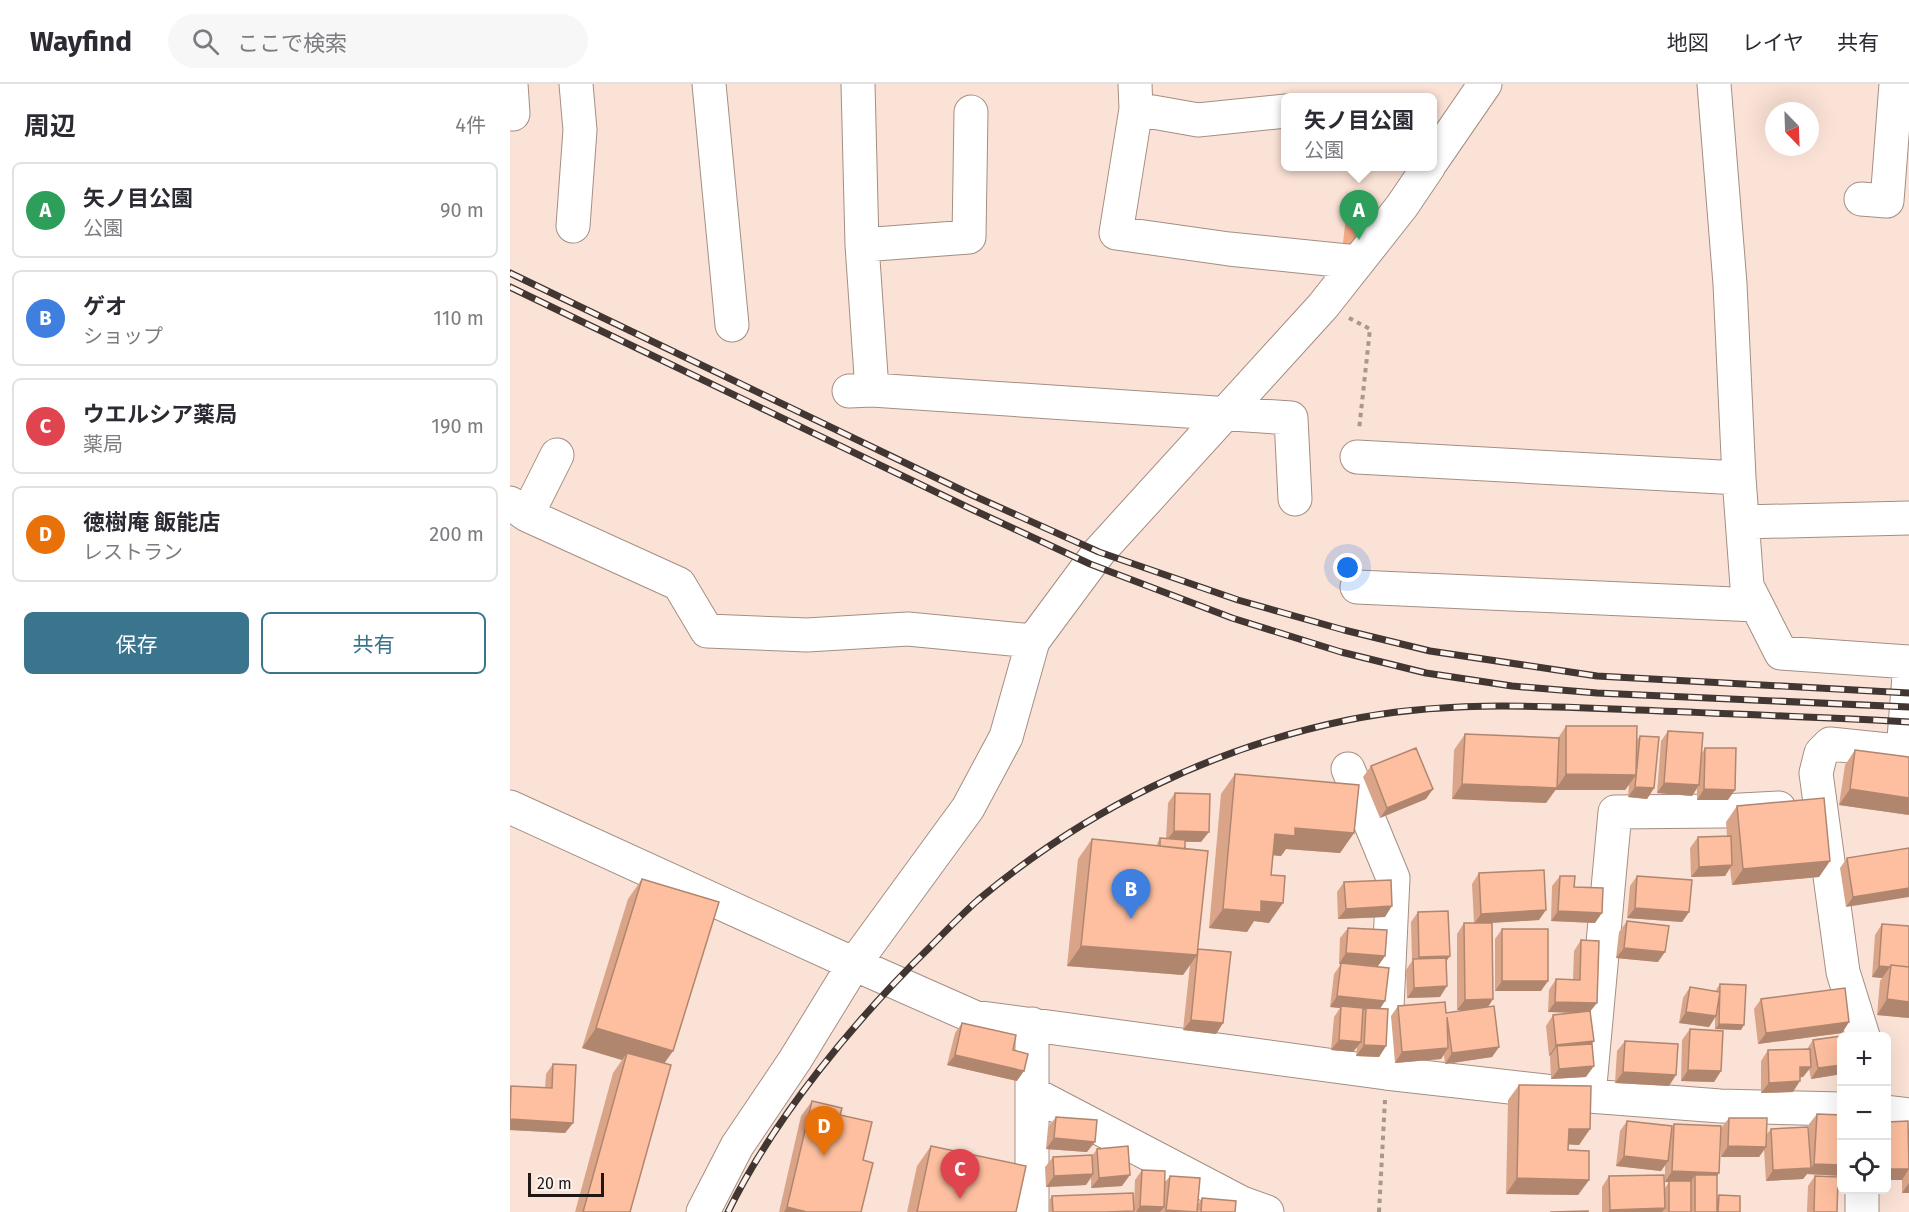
<!DOCTYPE html>
<html lang="ja">
<meta charset="utf-8">
<style>
:root{--surface:#fff;--page:#f7f7f7;--text:#2b2b33;--muted:#7c7c81;--line:#e1e1e2;--accent:#3a748d}
body{margin:0;font-family:"Fira Sans","Noto Sans JP",sans-serif;background:var(--page);color:var(--text)}
.controls{position:absolute;right:18px;bottom:18px;display:grid;overflow:hidden;border-radius:9px;box-shadow:0 6px 24px #0002}
.controls button{width:54px;height:54px;display:grid;place-items:center;padding:0;border:0;border-bottom:2px solid var(--line);background:var(--surface);color:var(--text);font:30px sans-serif}
.compass{position:absolute;left:1255px;top:18px;width:54px;height:54px;border-radius:50%;background:var(--surface);box-shadow:0 6px 24px #0002;rotate:157deg}
.scale{position:absolute;left:18px;bottom:15px;width:76px;box-sizing:border-box;padding-left:6px;border:3px solid #1f1713;border-top:0;font-size:16px;line-height:21px;white-space:nowrap;color:#1f1713;-webkit-text-stroke:4px #fdf3ee;paint-order:stroke}
.you{position:absolute;left:838px;top:484px;width:21px;height:21px;margin:-15px;border:4px solid #fff;border-radius:50%;background:#1a73e8;box-shadow:0 0 0 9px #1a73e833}
.badge{display:grid;place-items:center;width:39px;height:39px;border-radius:50%;background:var(--accent);color:#fff;font-size:20px;font-weight:700}
.pin{position:absolute;translate:-50% -50px;filter:drop-shadow(0 2px 3px #0008)}
.pin::after{content:'';position:absolute;top:32px;width:21px;height:18px;background:inherit;clip-path:polygon(0 0,100% 0,50% 100%)}
.popup{position:absolute;left:771px;top:9px;width:156px;height:78px;box-sizing:border-box;display:grid;place-content:center;border-radius:9px;background:var(--surface);filter:drop-shadow(0 2px 4px #0005);font-size:20px;white-space:nowrap;color:var(--muted)}
.popup b{font-size:22px;color:var(--text)}
.popup::after{content:'';position:absolute;left:50%;top:100%;margin-left:-12px;border:12px solid transparent;border-top-color:var(--surface)}
.list{margin:0;padding:0;list-style:none}
h2{display:flex;justify-content:space-between;align-items:center;height:78px;margin:0;padding:0 24px;font-size:26px}
h2 small{font-size:20px;font-weight:400;color:var(--muted)}
.list li{display:grid;grid-template-columns:39px 1fr auto;gap:18px;align-items:center;box-sizing:border-box;height:96px;margin:0 12px 12px;padding:0 12px;border:2px solid var(--line);border-radius:9px}
.list b{display:block;font-size:22px;white-space:nowrap}
.list p{margin:0;font-size:20px;white-space:nowrap;color:var(--muted)}
.list em{font-size:20px;font-style:normal;color:var(--muted)}
.actions{display:flex;gap:12px;padding:18px 24px}
.actions a{flex:1;padding:14px 0;border:2px solid var(--accent);border-radius:9px;text-align:center;font-size:21px;color:var(--accent)}
.actions .main{background:var(--accent);color:#fff}
.icon{flex:none;width:33px;height:33px;fill:none;stroke:currentColor;stroke-width:2;stroke-linecap:round;stroke-linejoin:round}
.map{position:relative;flex:none;width:1399px;height:1128px;overflow:hidden}
header{display:flex;align-items:center;gap:36px;box-sizing:border-box;height:84px;padding:0 30px;background:var(--surface);border-bottom:2px solid var(--line)}
header strong{font-size:28px}
nav{display:flex;gap:33px;margin-inline-start:auto;font-size:21px}
.search{width:420px;height:54px;background:var(--page);display:flex;align-items:center;gap:15px;box-sizing:border-box;padding:0 21px;border-radius:33px;color:var(--muted);font-size:22px}
main{display:flex}
aside{flex:1;background:var(--surface)}
.map>svg:first-child{display:block}
.green{fill:#f3ab85}
.lines{fill:none;stroke-linecap:round;stroke-linejoin:round}
.minor-casing{stroke:#a48e82;stroke-width:35}
.path{stroke:#a9968d;stroke-width:4;stroke-dasharray:4.5 4.5;stroke-linecap:butt}
.minor{stroke:#fff;stroke-width:33}
.rail-casing{stroke:#413631;stroke-width:7}
.rail{stroke:#fdf3ee;stroke-width:4.5;stroke-dasharray:14;stroke-linecap:butt}
.wall{fill:#daa489}
.shaded-wall{fill:#b1866f}
.building{fill:#fdbf9f;stroke:#b1866f;stroke-width:1.5}
</style>
<header>
<strong>Wayfind</strong>
<div class="search"><svg class="icon" aria-label="search" viewBox="0 0 24 24"><circle cx="10" cy="10" r="6"/><path d="M15 15l6 6"/></svg>ここで検索</div>
<nav><a>地図</a><a>レイヤ</a><a>共有</a></nav>
</header>
<main>
<aside>
<h2>周辺<small>4件</small></h2>
<ul class="list">
<li><span class="badge" style="background:#2e9e5b">A</span><div><b>矢ノ目公園</b><p>公園</p></div><em>90 m</em></li>
<li><span class="badge" style="background:#3f7fe0">B</span><div><b>ゲオ</b><p>ショップ</p></div><em>110 m</em></li>
<li><span class="badge" style="background:#e0444e">C</span><div><b>ウエルシア薬局</b><p>薬局</p></div><em>190 m</em></li>
<li><span class="badge" style="background:#e8710a">D</span><div><b>徳樹庵 飯能店</b><p>レストラン</p></div><em>200 m</em></li>
</ul>
<div class="actions"><a class="main">保存</a><a>共有</a></div>
</aside>
<div class="map">
<svg width="1399" height="1128" viewBox="0 0 1399 1128">
<rect width="100%" height="100%" fill="#fbe2d6"/>
<path class="green" d="M836,132L880,136L831,177Z"/>
<g class="lines">
<defs>
<path id="minor" d="M199,0L222,241
M348,0L352,161L362,306
M625,0L626,25L606,149L719,165L847,178
M1204,0L1220,200L1229,394L1237,502L1271,569L1399,578
M626,25L688,36L776,27
M0,30H3L1,0
M922,77L975,0
M1351,115L1377,117L1386,0
M63,142L70,46L66,0
M352,161L459,153L461,28
M339,307L362,306L781,334L785,415
M847,373L1229,394
M0,419L17,431L169,500L197,547L297,551L398,545L523,557
M17,431L47,371
M1233,438L1399,434
M847,503L1246,521
M1393,667L1399,592
M838,685L883,794L874,988
M0,723L344,880L464,933L876,989L1079,1012L1210,1022L1332,1025
M522,940V1128
M1353,952L1333,888L1306,689L1311,669L1320,660L1399,668
M522,1009L732,1119L757,1128
M1079,1012L1105,728L1212,727L1269,724
M1376,1028L1399,1031
M193,1128L227,1062L285,976L344,880L458,724L496,653L523,557L589,468L813,222L892,122L919,82
M1352,1128V1106"/>
</defs>
<use href="#minor" class="minor-casing"/>
<path class="path" d="M839,234L860,245L849,346
M869,1128L875,1016"/>
<use href="#minor" class="minor"/>
<defs>
<path id="rail" d="M0,189L462,411L589,468L728,516L834,546L920,567L1087,592L1399,609
M0,203L457,423L580,480L722,534L831,568L916,589L1002,602L1087,609L1399,623
M218,1128C264,1034 344,937 419,864C435,848 451,831 468,816C575,726 702,664 838,636C933,616 1033,622 1129,626C1219,630 1309,633 1399,638"/>
</defs>
<use href="#rail" class="rail-casing"/>
<use href="#rail" class="rail"/>
</g>
<path class="wall" d="M1056,642L1126,657L1130,652L1144,704L1137,715L1118,713L1119,701L1115,706H1045L1036,719L942,715L944,666L955,650L1048,654Z
M1158,647L1192,669L1195,664L1218,716H1187V704L1182,712L1147,709L1151,657Z
M1345,666L1399,673V731L1329,721L1335,681Z
M861,682L916,715L870,734L853,693Z
M725,690L844,749L830,769L776,765L771,772L763,771L759,839L744,837L737,848L699,844L711,710Z
M665,709L691,758H675V765L688,865L713,939L706,950L673,946L680,881L673,891L557,882L568,775L582,755L647,762V760L650,754L656,755L658,719Z
M1227,722L1320,777L1309,793L1222,801L1220,784L1215,792L1181,793L1180,764L1188,753L1217,752L1216,738Z
M1399,764L1336,823L1330,784L1337,774Z
M969,789L1029,836L976,839L983,915L978,923L989,963L982,973L935,980L934,971L931,975L885,979L881,932L888,922L936,929L954,926H947V850L954,839H964L962,800Z
M1050,792L1064,803L1085,839L1041,837L1042,802Z
M1127,792L1179,828L1172,838L1117,834L1120,802Z
M132,795L155,980L120,1128H65L103,989L112,976L72,964L118,815Z
M834,798L875,833L828,835L827,808Z
M908,828L936,878L930,913L897,914L896,886L902,877L901,838Z
M1117,837L1148,878L1106,874L1109,848Z
M1372,840L1399,934L1367,931L1370,897L1372,894L1362,893L1365,851Z
M838,844L875,872L868,882L848,881L870,925L876,962L869,973L846,972L847,963L843,968L821,966L824,933L830,924L820,923L824,890L831,880H829L830,854Z
M992,845L1031,907H985V855Z
M1071,856L1084,957L1082,960L1076,993L1041,995L1040,972L1041,971L1039,972L1036,942L1043,931L1065,929L1038,928L1039,906L1046,895L1063,896L1064,867Z
M1210,900L1231,946L1205,945V933L1199,943L1169,939L1173,914L1180,903L1206,907V906Z
M1251,915L1339,938L1332,949L1248,960L1244,925Z
M452,939L503,966L507,997L437,981L445,949Z
M1180,945L1211,987L1204,998L1171,997L1172,956Z
M1332,952V990L1301,995L1299,985L1293,993H1290L1283,1008L1251,1009V977L1258,966L1297,965L1303,956Z
M1115,957L1159,1002L1105,999L1107,967Z
M43,980L63,1039L55,1049L0,1046V1004L1,1002L35,1004L36,990Z
M1009,1001L1080,1045L1069,1061L1059,1060L1058,1066L1079,1096L1068,1111L996,1110L998,1016Z
M302,1017L353,1076L351,1128H269L291,1032Z
M1307,1030L1332,1031V1092L1297,1090L1293,1095L1256,1097L1254,1066L1249,1073H1211V1044L1219,1034L1256,1051L1261,1045L1299,1051V1040Z
M546,1033L577,1068L536,1065L538,1043Z
M1117,1037L1162,1044L1164,1040L1207,1091V1114L1209,1111L1230,1128H1092V1103L1099,1092L1155,1104L1159,1098H1155V1081L1151,1087L1106,1082L1110,1047Z
M1377,1038L1398,1063H1399V1109H1392V1096H1377Z
M421,1062L506,1128H397L407,1082Z
M587,1065L612,1102L581,1104V1094L576,1101L536,1103L535,1083L543,1073L582,1072Z
M632,1086L655,1098L660,1092L687,1122L692,1114L725,1128H539V1117L542,1112L624,1119L625,1096Z
M1305,1092L1327,1128H1297L1298,1102Z"/>
<path class="shaded-wall" d="M1056,690L1126,691L1115,706H1045Z
M1154,699L1189,701L1182,712L1147,709Z
M952,700L1047,704L1036,719L942,715Z
M1125,703L1144,704L1137,715L1118,713Z
M923,705L916,715L870,734L877,724Z
M1194,705L1225,706L1218,716H1187Z
M1340,705L1399,714V731L1329,721Z
M785,744L844,749L830,769L776,765L771,772L751,770L765,750Z
M664,747L699,748L691,758L656,757Z
M1320,777L1309,793L1222,801L1233,785Z
M1222,781L1215,792L1181,793L1189,783Z
M1399,804V813L1336,823L1343,813Z
M751,817L773,819L759,839L744,837L737,848L699,844L713,825Z
M882,822L875,833L828,835L836,825Z
M1125,824L1179,828L1172,838L1117,834Z
M1036,826L1029,836L964,840L971,830Z
M1048,827L1092,829L1085,839L1041,837Z
M571,862L687,871L673,891L557,882Z
M1114,864L1155,868L1148,878L1106,874Z
M836,869L875,872L868,882L829,880Z
M940,872L933,882L903,881L909,873Z
M1369,882L1380,883L1372,894L1362,893Z
M992,897H1038L1031,907H985Z
M937,902L930,913L897,914L904,904Z
M827,912L875,917L868,928L856,924L854,926L831,924V922L830,924L820,923Z
M983,915L976,926H947L955,916Z
M1377,915L1399,918V934L1367,931Z
M1045,918L1087,919L1079,929L1038,928Z
M1176,928L1206,932L1199,943L1169,939Z
M681,936L713,939L706,950L673,946Z
M1339,938L1332,949L1248,960L1256,949Z
M1209,940L1234,941L1231,946L1205,945Z
M86,944L163,967L149,987L117,969L112,976L72,964Z
M829,956L851,958L843,968L821,966Z
M1084,957L1076,967L1047,962L1041,971L1039,972L1046,961Z
M854,961L876,962L869,973L846,972Z
M989,963L982,973L935,980L942,969Z
M938,964L931,975L885,979L892,968Z
M445,971L514,987L507,997L437,981Z
M1332,981V990L1301,995L1308,984Z
M1084,982L1076,993L1041,995L1049,985Z
M1290,983H1301L1293,993L1283,994Z
M1178,986L1211,987L1204,998L1171,997Z
M1113,988L1166,991L1159,1002L1105,999Z
M1290,997L1283,1008L1251,1009L1259,999Z
M0,1035L63,1039L55,1049L0,1046Z
M1059,1045H1080L1069,1061L1048,1060Z
M544,1054L585,1058L577,1068L536,1065Z
M1218,1062L1256,1063L1249,1073H1211Z
M1114,1072L1158,1077L1151,1087L1106,1082Z
M1304,1080L1332,1081V1092L1297,1090L1293,1095L1256,1097L1263,1086L1301,1084Z
M1377,1085H1399L1392,1096H1377Z
M1162,1087L1209,1089L1202,1099L1185,1091L1180,1099L1155,1098Z
M583,1090L576,1101L536,1103L544,1092Z
M620,1091L612,1102L581,1104L589,1094Z
M1007,1094L1079,1096L1068,1111L996,1110Z
M1399,1099V1109H1392Z
M630,1122L654,1123L650,1128H626Z
M277,1123L297,1128H274Z
M1155,1124L1152,1128H1098L1100,1126Z
M656,1126L679,1128H655Z"/>
<path class="building" d="M1056,642H1127L1126,691L1056,690Z
M1158,647L1193,649L1189,701L1154,699Z
M955,650L1049,654L1047,704L952,700Z
M1130,652L1149,653L1144,704L1125,703Z
M906,664L923,705L877,724L861,682Z
M1195,664H1226L1225,706L1194,705Z
M1345,666L1399,673V714L1340,705Z
M725,690L849,701L844,749L785,744V752L765,750L761,791L775,792L773,819L751,817V828L713,825Z
M665,709L700,710L699,748L664,747Z
M1314,714L1320,777L1233,785L1227,722Z
M1221,752L1222,781L1189,783L1188,753Z
M650,754L675,756V765L650,762Z
M582,755L698,767L687,871L571,862Z
M1399,764V804L1343,813L1337,774Z
M1034,786L1036,826L971,830L969,789Z
M1050,792H1065L1064,803L1093,804L1092,829L1048,827Z
M1127,792L1182,796L1179,828L1125,824Z
M132,795L209,818L163,967L86,944Z
M881,796L882,822L836,825L834,798Z
M938,827L940,872L909,873L908,828Z
M1117,837L1159,842L1155,868L1114,864Z
M954,839H982L983,915L955,916Z
M1372,840L1399,842V883L1381,881L1380,883L1369,882Z
M838,844L877,846L875,872L836,869Z
M992,845H1038V897H992Z
M1071,856L1089,857L1087,919L1045,918L1046,895L1070,896Z
M688,865L721,868L713,939L681,936Z
M936,874L937,902L904,904L903,875Z
M831,879L879,884L875,917L827,912Z
M1381,881L1399,883V918L1377,915Z
M1210,900L1236,901L1234,941L1209,940Z
M1180,903L1210,908L1206,932L1176,928Z
M1335,904L1339,938L1256,949L1251,915Z
M935,918L936,929L984,922L989,963L942,969L937,933L938,964L892,968L888,922Z
M831,922L853,924L851,958L829,956Z
M856,924L878,925L876,962L854,961Z
M1080,927L1084,957L1046,961L1043,931Z
M452,939L506,951L503,966L518,970L514,987L445,971Z
M1180,945L1213,947L1211,987L1178,986Z
M1339,951V952H1332V981L1308,984L1303,956Z
M1115,957L1168,960L1166,991L1113,988Z
M1082,960L1084,982L1049,985L1047,962Z
M1300,965L1301,983H1290V997L1259,999L1258,966Z
M117,969L161,981L120,1128H73Z
M43,980L66,981L63,1039L0,1035L1,1002L42,1004Z
M1009,1001L1081,1002L1080,1045H1059L1058,1066L1079,1067V1096L1007,1094Z
M302,1017L332,1024L330,1031L362,1038L353,1076L363,1079L351,1128H297L277,1123Z
M1307,1030L1332,1031V1081L1304,1080Z
M546,1033L587,1036L585,1058L544,1054Z
M1219,1034H1257L1256,1063L1218,1062Z
M1117,1037L1162,1042L1158,1077L1114,1072Z
M1398,1037L1399,1085H1377V1038Z
M1164,1040L1211,1042L1209,1089L1162,1087Z
M1298,1043L1301,1084L1263,1086L1261,1045Z
M421,1062L516,1082L506,1128H407Z
M618,1062L620,1091L589,1094L587,1065Z
M582,1071L583,1090L544,1092L543,1073Z
M632,1086L655,1087L654,1123L630,1122Z
M1154,1091L1155,1124L1100,1126L1099,1092Z
M1185,1091H1207V1128H1185Z
M660,1092L690,1094L687,1128L656,1126Z
M1305,1092L1328,1093L1327,1128H1304Z
M1159,1097H1181V1128H1159Z
M623,1109L624,1127L595,1128H543L542,1112Z
M1209,1111L1230,1112V1128H1208Z
M692,1114L726,1117L725,1128H691Z
M1078,1127V1128H1040Z"/>
</svg>
<div class="controls">
<button>+</button>
<button>−</button>
<button><svg class="icon" aria-label="locate" viewBox="0 0 24 24"><circle cx="12" cy="12" r="6"/><path d="M12 2v4M12 18v4M2 12h4M18 12h4"/></svg></button>
</div>
<svg class="compass" viewBox="-18 -18 36 36"><path d="M0-13l5 13h-10z" fill="#e53935"/><path d="M0 13l5-13h-10z" fill="#7c7c81"/></svg>
<div class="scale">20 m</div>
<div class="you"></div>
<div class="pin badge" style="left:849px;top:156px;background:#2e9e5b">A</div>
<div class="popup"><b>矢ノ目公園</b>公園</div>
<div class="pin badge" style="left:621px;top:835px;background:#3f7fe0">B</div>
<div class="pin badge" style="left:450px;top:1115px;background:#e0444e">C</div>
<div class="pin badge" style="left:314px;top:1072px;background:#e8710a">D</div>
</div>
</main>
